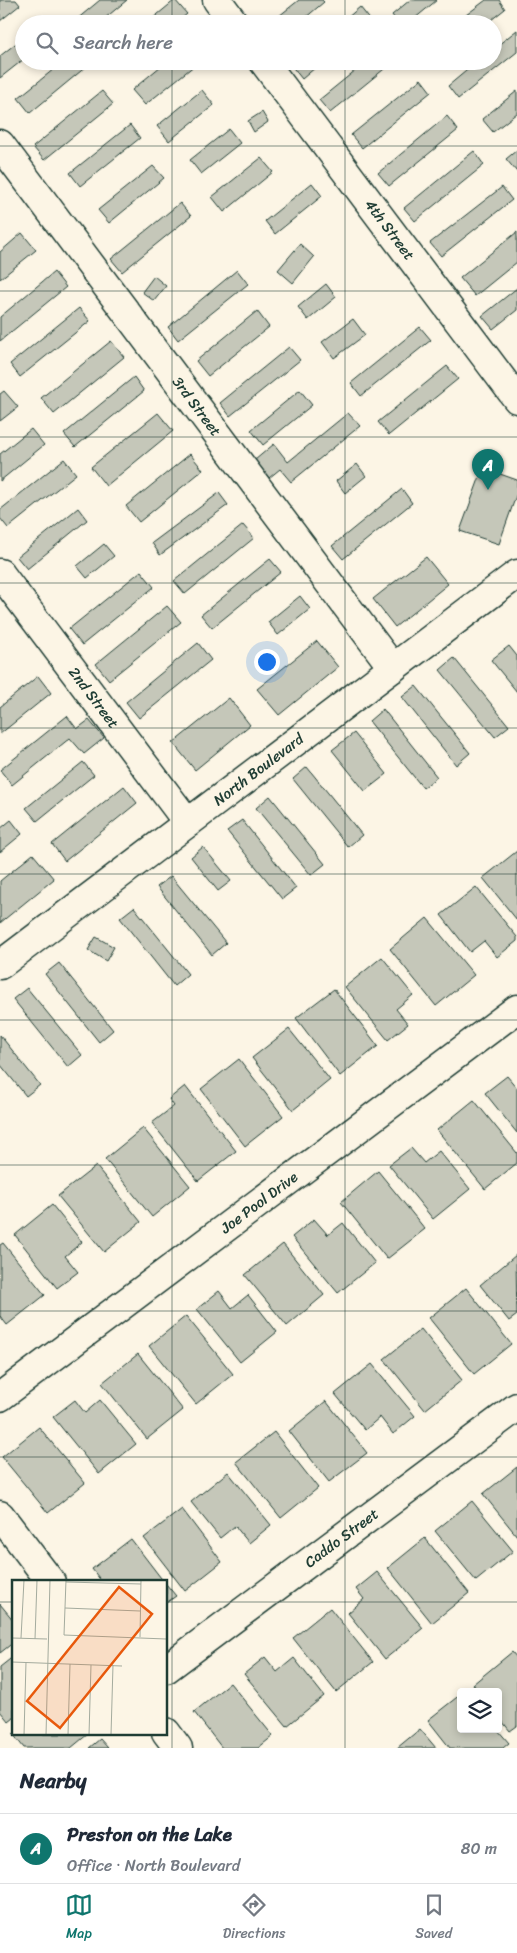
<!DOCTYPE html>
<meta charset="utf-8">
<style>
:root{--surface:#fff;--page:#f6f6f7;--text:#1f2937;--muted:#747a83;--line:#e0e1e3;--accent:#0f766e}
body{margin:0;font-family:Sriracha,sans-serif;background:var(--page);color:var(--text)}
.controls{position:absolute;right:15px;bottom:15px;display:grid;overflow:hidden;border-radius:5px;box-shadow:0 2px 8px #0003}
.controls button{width:45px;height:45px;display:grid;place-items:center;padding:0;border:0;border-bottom:1px solid var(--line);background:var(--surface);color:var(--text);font:25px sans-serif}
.you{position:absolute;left:266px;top:661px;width:18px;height:18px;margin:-12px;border:4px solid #fff;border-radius:50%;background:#1a73e8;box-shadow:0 0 0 8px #1a73e833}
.badge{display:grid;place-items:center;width:32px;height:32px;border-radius:50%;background:var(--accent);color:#fff;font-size:16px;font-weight:700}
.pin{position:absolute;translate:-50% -41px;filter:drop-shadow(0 1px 2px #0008)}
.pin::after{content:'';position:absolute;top:26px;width:18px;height:15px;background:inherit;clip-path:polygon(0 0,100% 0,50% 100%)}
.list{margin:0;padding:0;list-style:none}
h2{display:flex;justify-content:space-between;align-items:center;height:65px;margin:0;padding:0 20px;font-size:21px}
h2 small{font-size:16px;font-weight:400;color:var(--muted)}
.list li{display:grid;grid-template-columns:32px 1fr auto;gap:15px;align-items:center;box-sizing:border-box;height:70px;padding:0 20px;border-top:1px solid var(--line)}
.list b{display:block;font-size:19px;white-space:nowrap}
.list p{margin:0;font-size:16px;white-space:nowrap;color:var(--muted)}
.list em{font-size:16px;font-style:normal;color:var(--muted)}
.icon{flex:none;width:28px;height:28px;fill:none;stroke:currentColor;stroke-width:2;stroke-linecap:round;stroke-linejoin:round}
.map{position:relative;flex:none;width:517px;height:1748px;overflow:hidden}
.search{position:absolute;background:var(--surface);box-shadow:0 2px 8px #0003;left:15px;right:15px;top:15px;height:55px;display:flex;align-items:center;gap:12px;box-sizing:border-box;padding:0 18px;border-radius:28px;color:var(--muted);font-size:19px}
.sheet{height:135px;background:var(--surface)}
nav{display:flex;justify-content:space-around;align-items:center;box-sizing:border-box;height:70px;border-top:1px solid var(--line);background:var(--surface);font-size:14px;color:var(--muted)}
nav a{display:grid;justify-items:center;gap:2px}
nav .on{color:var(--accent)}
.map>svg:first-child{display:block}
.building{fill:#c5c7b9;stroke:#1f3d34}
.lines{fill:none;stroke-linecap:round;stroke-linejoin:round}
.minor-casing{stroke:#1f3d34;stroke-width:31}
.minor{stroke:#fcf5e5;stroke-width:28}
.grid{fill:none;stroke:#1f3d34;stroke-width:1;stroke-opacity:0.55}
.labels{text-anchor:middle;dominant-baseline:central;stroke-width:4.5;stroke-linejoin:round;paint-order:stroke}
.street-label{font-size:15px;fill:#1f3d34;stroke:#fcf5e5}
.inset-road{fill:none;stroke:#a4ab9e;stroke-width:1}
.view{fill:#e8590c;fill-opacity:0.15;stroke:#e8590c;stroke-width:2.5}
.inset-edge{fill:none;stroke:#1f3d34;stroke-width:2.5}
</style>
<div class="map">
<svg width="517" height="1748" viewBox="0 0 517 1748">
<rect width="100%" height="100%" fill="#fcf5e5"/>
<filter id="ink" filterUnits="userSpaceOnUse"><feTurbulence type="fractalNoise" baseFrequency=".02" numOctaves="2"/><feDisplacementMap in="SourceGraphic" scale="10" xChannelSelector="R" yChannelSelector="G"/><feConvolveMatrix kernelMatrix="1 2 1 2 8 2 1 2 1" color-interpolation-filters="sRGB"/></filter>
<g filter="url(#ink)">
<path class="building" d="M0,0H16L20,5L0,21Z
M100,0H127L98,24H79L76,20Z
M175,0L187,14L175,24H146Z
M299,0H322L324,2L298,24H269Z
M410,0H437L408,24H399L392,15Z
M486,0H499L505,9L486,24H454Z
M360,7L372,22L370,24H340Z
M517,30V52L458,99L448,86L478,61H493V49Z
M24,37V59L0,78V56Z
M64,61H83L87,66L30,113L18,98Z
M167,61H200L145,105L132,90Z
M294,61H323L302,79L290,64Z
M367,61H394L330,113L319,100Z
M421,79L431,92L362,148L351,135Z
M202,90L214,105L169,141L157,126Z
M102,91L113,104L44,160L33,147Z
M517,91V113L493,132L482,119Z
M262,112L268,122L254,132L248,121Z
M447,116L458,130L389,186L378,173Z
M130,125L140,138L80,186L70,173Z
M229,129L240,143L201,174L190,160Z
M517,150V172L506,159Z
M474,151L484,165L415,221L404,208Z
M261,158L273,172L224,212L212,197Z
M153,166L164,178L109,223L98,210Z
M312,183L322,196L275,234L265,221Z
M502,187L512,200L441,256L430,243Z
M180,203L191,216L122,272L111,259Z
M517,232V262L475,296L460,278Z
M22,233L36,250L0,279V252Z
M300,244L314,257L293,283L278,270Z
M237,270L248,284L178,340L168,327Z
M54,272L66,287L0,341V317Z
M154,276L166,286L154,301L142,292Z
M326,284L336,297L308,320L298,307Z
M517,288V310L493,329L482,316Z
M79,308L90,321L20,377L10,364Z
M257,311L269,327L208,376L196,361Z
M353,319L365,335L334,358L322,342Z
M420,327L431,340L361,396L351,383Z
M111,341L124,357L54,414L41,398Z
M289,347L300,360L230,416L220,403Z
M447,366L458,379L389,435L378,422Z
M134,377L144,391L75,447L64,434Z
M300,390L312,405L263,445L251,430Z
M4,391L18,407L0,421V394Z
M158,413L173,431L106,486L91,467Z
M348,413L360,426L291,482L280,469L269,478L255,460L274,444L288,462Z
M31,429L44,445L0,481V454Z
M190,454L203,470L139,522L126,506Z
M64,459L76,474L8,528L0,518V510Z
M357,464L366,476L345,493L336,481Z
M483,468L517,480V493L499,544L460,531Z
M402,489L412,503L343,559L332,546Z
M219,493L228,505L160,555L152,543Z
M78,508L87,520L27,569L17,557Z
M243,525L254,538L185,594L174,581Z
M104,544L114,556L87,578L77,566Z
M426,557L448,584L395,627L373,599Z
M270,559L281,572L212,628L201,615Z
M141,571L154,587L82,645L69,629Z
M300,596L310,609L278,635L268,622Z
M167,606L181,622L109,680L96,664Z
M317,641L338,667L279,715L257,689Z
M198,643L211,660L139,718L126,702Z
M509,646L517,656V692L491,660Z
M454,658L509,726L495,737L440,670Z
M38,676L51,693L0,734V707Z
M416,686L470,753L456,765L402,697Z
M229,698L250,725L195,770L173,743Z
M383,709L437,777L423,788L369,721Z
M67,716L77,729L89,720L104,738L84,754L70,738L12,785L0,770Z
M354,733L387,774L365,791L332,750Z
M83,762L94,775L37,821L26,808Z
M307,767L362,835L348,847L293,779Z
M124,786L137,803L65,861L52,844Z
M270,796L325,864L311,875L256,808Z
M11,820L22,834L0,852V829Z
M242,820L296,888L282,899L227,831Z
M203,847L231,881L218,891L191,857Z
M517,851V920L483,878Z
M33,854L54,879L0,923V881Z
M171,876L226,943L212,955L157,887Z
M476,887L517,937V941L497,957L484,941L470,952L441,915Z
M134,907L188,974L174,986L120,918Z
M427,918L474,975L436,1006L390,949Z
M96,937L114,947L106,961L88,950Z
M382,957L413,995L396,1009L408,1024L388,1040L345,987Z
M59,963L113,1030L99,1042L45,974Z
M27,988L82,1055L68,1067L13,999Z
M334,989L378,1046L340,1076L296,1018Z
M289,1029L330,1080L293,1110L252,1058Z
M0,1035L40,1085L26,1096L0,1064Z
M239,1059L283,1116L245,1146L201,1089Z
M507,1076L517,1088V1133L485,1093Z
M185,1086L236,1151L198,1181L152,1123L174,1106L169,1099Z
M474,1100L517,1153V1163L485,1189L437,1130Z
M143,1128L190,1186L152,1217L105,1159Z
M411,1148L424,1163L439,1151L470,1189L433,1219L389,1165Z
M96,1166L141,1222L104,1252L58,1196Z
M378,1171L425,1229L387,1259L341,1202Z
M52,1205L82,1242L65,1256L78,1272L57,1288L15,1235Z
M314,1219L328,1235L343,1223L375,1263L338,1293L292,1237Z
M3,1243L45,1295L7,1325L0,1316V1245Z
M283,1244L324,1295L287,1326L245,1275Z
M516,1255L517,1315L509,1321L480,1285Z
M466,1288L511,1344L474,1374L429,1318Z
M219,1291L232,1308L248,1295L277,1332L240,1362L197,1309Z
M186,1316L233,1374L196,1404L149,1346Z
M421,1329L462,1380L425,1410L384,1359Z
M138,1354L183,1410L147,1439L102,1383Z
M372,1364L415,1416L393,1434L380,1417L365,1430L335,1394Z
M75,1400L85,1413L100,1400L136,1444L99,1474L53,1417Z
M326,1401L367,1453L329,1482L289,1431Z
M39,1427L85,1483L48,1513L2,1457Z
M274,1432L318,1488L281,1518L236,1462Z
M517,1467V1536L483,1494Z
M228,1472L271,1525L249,1543L235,1526L220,1538L191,1502Z
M472,1501L513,1551L476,1581L435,1531Z
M182,1509L222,1562L185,1591L144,1538Z
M425,1538L469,1593L432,1623L388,1568Z
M131,1539L164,1582H102L92,1569Z
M377,1572L423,1628L385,1659L348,1613L364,1599L356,1589Z
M166,1584L176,1596L166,1603Z
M0,1604L14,1621V1642L0,1653Z
M330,1608L373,1662L336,1692L293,1638Z
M512,1652L517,1658V1726L510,1731L498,1716V1692H479L473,1684Z
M14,1656V1718L9,1722L0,1711V1667Z
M265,1657L277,1672L294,1658L324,1696L287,1726L244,1674Z
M230,1683L273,1736L258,1748H222L194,1712Z
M461,1694V1729H497L509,1743L503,1748H450L428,1720Z
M420,1729L436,1748H397Z
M14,1733V1734H88L71,1748H24L13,1734Z
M100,1739L108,1748H89Z"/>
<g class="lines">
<defs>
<g id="minor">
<path d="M217,0L235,24"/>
<path id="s1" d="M263,61L517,399"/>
<path id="s2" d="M0,144L393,668"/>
<path id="s3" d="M0,573L188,823"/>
<path id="s4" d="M0,965L517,574"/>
<path id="s5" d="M0,1397L517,1009"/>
<path d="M0,1515L51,1582"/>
<path id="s6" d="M166,1669L517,1407"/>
<path d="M166,1732L178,1748"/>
</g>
</defs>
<use href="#minor" class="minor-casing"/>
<use href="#minor" class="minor"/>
</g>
</g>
<path class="grid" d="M172,0V24M345,0V24M172,61V1748M345,61V1748M0,146H517M0,291H517M0,437H517M0,583H517M0,728H517M0,874H517M0,1020H517M0,1165H517M0,1311H517M0,1457H517M0,1602H14M166,1602H517"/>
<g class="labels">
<g class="street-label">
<text stroke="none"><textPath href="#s1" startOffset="211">4th Street</textPath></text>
<text stroke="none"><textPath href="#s2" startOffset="328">3rd Street</textPath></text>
<text stroke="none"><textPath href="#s3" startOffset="156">2nd Street</textPath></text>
<text stroke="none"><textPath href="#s4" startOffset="324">North Boulevard</textPath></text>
<text stroke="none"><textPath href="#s5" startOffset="324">Joe Pool Drive</textPath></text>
<text stroke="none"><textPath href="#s6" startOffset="219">Caddo Street</textPath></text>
</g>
</g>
<g transform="translate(12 1580)">
<rect width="155" height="155" fill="#fcf5e5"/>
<path class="inset-road" d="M54,0L52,55L154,59M54,2L129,4M53,28L128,31M155,35V72M128,57L129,0M0,58L35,59M9,58L12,0M23,59L25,0M0,82L110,86M12,155L14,82M34,155L38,0M56,155L58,84M77,155L79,85M99,155L101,85"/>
<path class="view" d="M107,7L140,34L48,148L15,121Z"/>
<rect width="155" height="155" class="inset-edge"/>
</g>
</svg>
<div class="controls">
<button><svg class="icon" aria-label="layers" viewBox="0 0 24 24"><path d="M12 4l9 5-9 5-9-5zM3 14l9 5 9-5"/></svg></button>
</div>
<div class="you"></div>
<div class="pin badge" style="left:488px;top:490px">A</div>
<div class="search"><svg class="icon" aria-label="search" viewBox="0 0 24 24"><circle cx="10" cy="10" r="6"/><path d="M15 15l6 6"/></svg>Search here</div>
</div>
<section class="sheet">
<h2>Nearby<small></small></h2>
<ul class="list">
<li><span class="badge">A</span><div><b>Preston on the Lake</b><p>Office · North Boulevard</p></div><em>80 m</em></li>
</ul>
</section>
<nav>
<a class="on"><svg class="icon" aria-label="map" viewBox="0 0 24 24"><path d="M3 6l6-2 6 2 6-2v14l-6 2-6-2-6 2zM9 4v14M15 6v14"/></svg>Map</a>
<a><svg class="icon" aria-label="directions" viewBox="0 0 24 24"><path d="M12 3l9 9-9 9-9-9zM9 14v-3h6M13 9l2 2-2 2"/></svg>Directions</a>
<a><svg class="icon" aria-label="saved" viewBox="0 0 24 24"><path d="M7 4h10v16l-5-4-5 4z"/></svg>Saved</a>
</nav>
